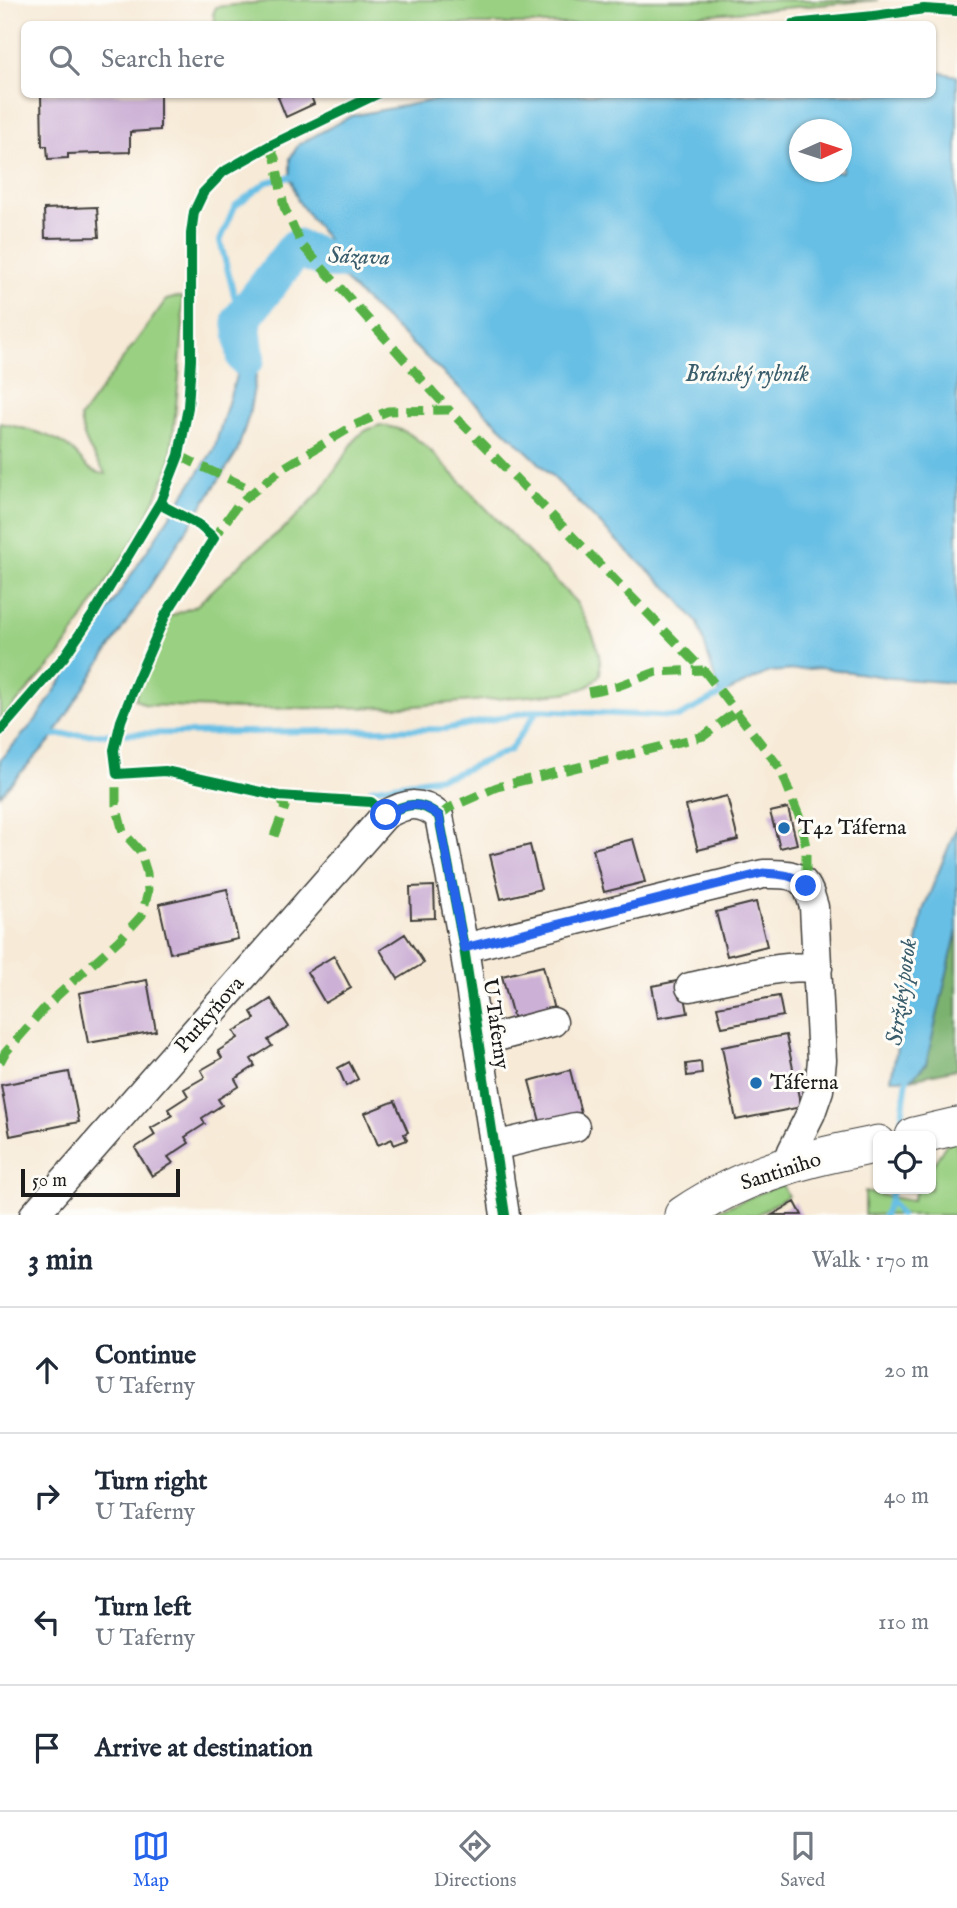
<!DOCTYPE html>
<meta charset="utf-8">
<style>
:root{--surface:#fff;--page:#f2f2f3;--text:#1f2937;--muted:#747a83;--line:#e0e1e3;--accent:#2563eb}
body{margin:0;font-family:"IM FELL English",serif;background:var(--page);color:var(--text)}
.controls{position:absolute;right:21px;bottom:21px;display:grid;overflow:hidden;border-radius:10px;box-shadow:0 2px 5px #0004}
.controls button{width:63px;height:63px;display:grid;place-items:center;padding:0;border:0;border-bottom:2px solid var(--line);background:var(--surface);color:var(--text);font:35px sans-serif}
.compass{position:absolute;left:789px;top:119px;width:63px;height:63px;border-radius:50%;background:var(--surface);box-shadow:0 2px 5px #0004;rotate:87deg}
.scale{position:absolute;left:21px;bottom:18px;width:159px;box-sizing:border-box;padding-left:7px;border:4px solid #1c1c1c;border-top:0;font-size:19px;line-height:24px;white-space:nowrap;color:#1c1c1c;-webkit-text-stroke:5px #fdfcf7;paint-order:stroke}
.stop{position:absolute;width:21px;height:21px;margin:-16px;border:5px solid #2563eb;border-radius:50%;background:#fff}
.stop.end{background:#2563eb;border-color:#fff;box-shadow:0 2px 7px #0008}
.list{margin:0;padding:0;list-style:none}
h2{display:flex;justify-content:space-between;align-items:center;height:91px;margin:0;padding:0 28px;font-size:30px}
h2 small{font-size:23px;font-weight:400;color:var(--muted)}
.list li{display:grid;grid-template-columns:46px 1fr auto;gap:21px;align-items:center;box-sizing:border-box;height:126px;padding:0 28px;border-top:2px solid var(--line)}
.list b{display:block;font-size:26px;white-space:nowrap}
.list p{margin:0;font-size:23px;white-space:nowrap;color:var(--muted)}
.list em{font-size:23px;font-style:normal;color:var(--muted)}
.icon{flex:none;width:38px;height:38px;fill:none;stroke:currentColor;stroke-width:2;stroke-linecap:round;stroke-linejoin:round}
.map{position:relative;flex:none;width:957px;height:1215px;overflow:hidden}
.search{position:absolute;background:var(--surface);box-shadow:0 2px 5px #0004;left:21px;right:21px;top:21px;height:77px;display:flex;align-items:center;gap:18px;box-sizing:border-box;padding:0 24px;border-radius:10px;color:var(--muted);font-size:26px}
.sheet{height:595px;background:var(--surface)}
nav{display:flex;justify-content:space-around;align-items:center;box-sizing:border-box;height:98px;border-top:2px solid var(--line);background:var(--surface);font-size:19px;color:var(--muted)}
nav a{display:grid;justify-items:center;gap:4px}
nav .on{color:var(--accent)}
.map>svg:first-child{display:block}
.green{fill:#9ad082;stroke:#5b764f;stroke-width:2}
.forest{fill:#7bb270;stroke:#4c6746;stroke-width:2}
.water{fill:#68bfe5;stroke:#426e80;stroke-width:2;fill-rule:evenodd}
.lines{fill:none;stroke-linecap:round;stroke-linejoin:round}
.stream{stroke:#68bfe5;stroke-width:6}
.river{stroke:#68bfe5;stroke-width:38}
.building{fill:#ccb0d6}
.minor-casing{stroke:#3d3b38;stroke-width:31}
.major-casing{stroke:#3d3b38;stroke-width:39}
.minor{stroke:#fff;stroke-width:28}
.major{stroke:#fff;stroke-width:37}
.quiet{stroke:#55b145;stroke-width:9;stroke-dasharray:18 9;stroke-linecap:butt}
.cycleway-casing{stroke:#fdfcf7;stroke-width:15}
.cycleway{stroke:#00873e;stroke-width:10}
.route{stroke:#2563eb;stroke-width:9}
.poi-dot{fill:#1f6fb2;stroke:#fdfcf7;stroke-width:2.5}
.labels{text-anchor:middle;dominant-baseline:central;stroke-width:6;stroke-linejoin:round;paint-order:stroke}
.poi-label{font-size:21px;fill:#1c1c1c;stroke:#fdfcf7;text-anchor:start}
.street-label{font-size:21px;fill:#1c1c1c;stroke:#fdfcf7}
.water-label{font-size:23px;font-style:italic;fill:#3a5d6c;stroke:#fdfcf7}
</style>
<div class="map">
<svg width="957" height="1215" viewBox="0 0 957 1215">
<rect width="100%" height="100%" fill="#fdfcf7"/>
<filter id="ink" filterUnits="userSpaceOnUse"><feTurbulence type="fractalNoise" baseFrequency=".0143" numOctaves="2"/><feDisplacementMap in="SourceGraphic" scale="14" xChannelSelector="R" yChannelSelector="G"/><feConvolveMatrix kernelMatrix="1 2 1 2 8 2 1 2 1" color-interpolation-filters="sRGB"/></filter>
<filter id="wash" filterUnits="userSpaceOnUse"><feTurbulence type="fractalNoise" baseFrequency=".00686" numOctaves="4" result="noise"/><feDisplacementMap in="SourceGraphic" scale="28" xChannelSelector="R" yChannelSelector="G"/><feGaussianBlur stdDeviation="1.57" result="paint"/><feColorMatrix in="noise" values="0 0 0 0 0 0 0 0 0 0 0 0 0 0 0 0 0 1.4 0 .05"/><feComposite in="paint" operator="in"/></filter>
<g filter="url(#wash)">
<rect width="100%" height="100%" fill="#f7ead7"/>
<path class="green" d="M283,0H878L594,24H216L213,14L216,7Z
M177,297H182L183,326L179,377L170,465L143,526L59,656L0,721V423C22,428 48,433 67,446C83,457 84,472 106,474C92,453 84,445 80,418L166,300Z
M380,425C407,429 411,434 431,451L576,602C588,623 603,650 600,674C589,690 581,689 563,693L405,707L239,709L146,705L135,699L146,660L170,616L196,606L245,560L291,522L320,492L357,437L367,430Z
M957,1138V1215H865V1192L912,1201L917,1189H931V1168L947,1143Z
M782,1184L788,1196L756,1215H721L719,1210Z"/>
<path class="forest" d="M957,930V1069L911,1079L926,1064Z"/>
<path class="water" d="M933,71L957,76V683L891,678L823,668L769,672L720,695L698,623L672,592L626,550L534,458L351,287L328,260L329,242L298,201L290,177V158L299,144L351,116L465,94H932ZM800,130H842V172H800Z
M244,300L255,324L256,377L249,415L237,452L80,694L51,740L0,795V760L35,721L214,449L237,373L230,322L232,312Z
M957,826V930L926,1064L911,1079H891L923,910Z"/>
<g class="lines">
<path class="stream" d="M239,314L220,241L235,206L267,182L290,177L298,180
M46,735L445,729L538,710L678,717L720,695L726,689
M371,789L452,775L510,750L538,710
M900,1131L908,1072
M890,1201L900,1215
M884,1215L890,1201L892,1189"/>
<path class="river" d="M246,358L241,320L296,248L328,260L380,259"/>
</g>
<g id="blocks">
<path class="building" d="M41,94H160V130L130,132V152L68,154V158L48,159L47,146H42Z
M284,94H310L314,104L286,117L278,97Z
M97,207L99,237L45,238L44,209Z
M727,796L738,840L698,850L686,806Z
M788,808L797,844L780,848L770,812Z
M633,839L645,882L604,892L593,849Z
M530,845L541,889L501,899L490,855Z
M434,886L435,918L411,919L410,887Z
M227,889L238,939L170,953L159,904Z
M756,902L767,946L727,956L716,912Z
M405,934L424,963L398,979L380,950Z
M334,956L351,988L325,1003L307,972Z
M543,966L554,1010L514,1020L502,976Z
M147,980L156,1031L88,1043L79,993Z
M682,980L688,1013L658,1018L652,986Z
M779,996L783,1016L722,1027L717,1007Z
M271,999L289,1027L268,1040L272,1046L251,1059L255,1066L235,1079L239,1086L218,1099L222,1105L202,1118L205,1124L185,1137L189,1143L168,1157L173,1163L152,1176L135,1148L155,1135L151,1128L172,1116L168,1109L188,1096L184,1089L205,1077L201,1070L222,1058L218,1051L238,1038L234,1031L255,1019L251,1012Z
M786,1035L801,1107L736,1120L722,1047Z
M349,1062L358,1079L346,1086L338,1068Z
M701,1062L702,1074L687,1076L686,1064Z
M570,1070L581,1113L541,1125L529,1081Z
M69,1072L79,1122L10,1136L1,1085Z
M395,1101L408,1132L404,1134L407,1140L394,1145L392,1139L378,1145L365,1113Z
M795,1202L802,1215H772Z"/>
</g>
</g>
<g filter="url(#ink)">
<use href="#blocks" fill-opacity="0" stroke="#3d3b38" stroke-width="2"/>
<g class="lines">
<defs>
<path id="minor" d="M464,948L763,874C777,874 797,872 806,886C810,892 812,901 814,907L822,1060L819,1090L811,1113L792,1151L787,1166
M690,987C730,979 778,964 818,968
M478,1042L553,1022
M494,1146L575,1127
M34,1215L385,815C406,803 420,800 439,816L464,948L505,1215"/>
<path id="major" d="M914,1136L957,1126
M683,1215C714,1194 751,1177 787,1166C816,1156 848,1151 878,1144"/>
</defs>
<use href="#minor" class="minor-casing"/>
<use href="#major" class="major-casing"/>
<use href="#minor" class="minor"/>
<use href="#major" class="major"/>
<path class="quiet" d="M269,146L275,158L284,207L302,245L449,410
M179,455C204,469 229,478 254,491
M211,543L238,504L283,468L355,425L388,411L449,410L706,673L780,768L799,816L806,846V886
M588,692L618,686L656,672L703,670
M439,816L449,808L497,787L704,736L735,712
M274,836L285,807L279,796
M0,1062L5,1053L48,1004L121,938L142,915L148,892L147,873L140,851L123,832L116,805V768"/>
<defs>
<path id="cycleway" d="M793,24L874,16L924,9L957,11
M161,501L165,507L199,525L214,538L166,614L138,678L121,721L114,750L117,774L165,771L279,796L371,802L385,815C406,803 420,800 439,816L464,948L505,1215
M0,731L64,657L94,613L161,501L179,455L188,407L191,360V234L194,212L203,193L223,172L269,146L377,94"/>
</defs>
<use href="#cycleway" class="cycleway-casing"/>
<use href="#cycleway" class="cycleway"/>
</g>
</g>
<g class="lines" filter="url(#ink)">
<path class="route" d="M386,815C406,803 420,800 439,816L464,948L763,873C780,874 793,874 806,886"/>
</g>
<g class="poi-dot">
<circle cx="784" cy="828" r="7"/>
<circle cx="756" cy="1083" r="7"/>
</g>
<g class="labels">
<g class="poi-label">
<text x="798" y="828">T42 Táferna</text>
<text x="770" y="1083">Táferna</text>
</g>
<g class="street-label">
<text transform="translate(210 1015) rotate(-49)">Purkyňova</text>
<text transform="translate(495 1024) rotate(82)">U Taferny</text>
<text transform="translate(781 1172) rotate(-18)">Santiniho</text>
</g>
<g class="water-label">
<text transform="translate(359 257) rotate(2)">Sázava</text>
<text x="747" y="374">Bránský rybník</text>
<text transform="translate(902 992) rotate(-82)">Stržský potok</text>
</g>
</g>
</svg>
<div class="controls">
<button><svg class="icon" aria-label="locate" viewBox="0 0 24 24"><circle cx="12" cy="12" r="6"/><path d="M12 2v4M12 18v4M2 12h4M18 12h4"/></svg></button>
</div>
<svg class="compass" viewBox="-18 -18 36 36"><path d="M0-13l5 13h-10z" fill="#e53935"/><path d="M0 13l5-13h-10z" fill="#747a83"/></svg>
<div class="scale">50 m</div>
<div class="stop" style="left:386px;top:815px"></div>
<div class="stop end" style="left:806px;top:886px"></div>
<div class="search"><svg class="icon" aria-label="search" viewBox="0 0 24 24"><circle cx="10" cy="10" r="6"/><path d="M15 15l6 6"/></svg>Search here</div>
</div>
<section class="sheet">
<h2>3 min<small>Walk · 170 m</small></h2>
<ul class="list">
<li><svg class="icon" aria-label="ahead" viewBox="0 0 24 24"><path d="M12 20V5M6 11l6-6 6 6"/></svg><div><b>Continue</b><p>U Taferny</p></div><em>20 m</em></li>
<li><svg class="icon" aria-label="right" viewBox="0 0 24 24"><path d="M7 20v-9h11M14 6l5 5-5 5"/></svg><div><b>Turn right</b><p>U Taferny</p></div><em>40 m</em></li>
<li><svg class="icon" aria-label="left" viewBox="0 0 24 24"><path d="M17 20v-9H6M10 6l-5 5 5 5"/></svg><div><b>Turn left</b><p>U Taferny</p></div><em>110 m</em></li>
<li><svg class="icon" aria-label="arrive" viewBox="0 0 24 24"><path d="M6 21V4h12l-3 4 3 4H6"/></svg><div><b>Arrive at destination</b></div></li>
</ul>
</section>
<nav>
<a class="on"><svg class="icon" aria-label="map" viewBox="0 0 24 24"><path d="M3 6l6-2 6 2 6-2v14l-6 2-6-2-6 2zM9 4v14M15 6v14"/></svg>Map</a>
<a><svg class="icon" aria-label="directions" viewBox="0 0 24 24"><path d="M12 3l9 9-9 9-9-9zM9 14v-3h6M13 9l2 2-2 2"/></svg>Directions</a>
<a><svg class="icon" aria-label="saved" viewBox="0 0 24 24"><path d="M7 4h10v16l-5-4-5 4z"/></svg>Saved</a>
</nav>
